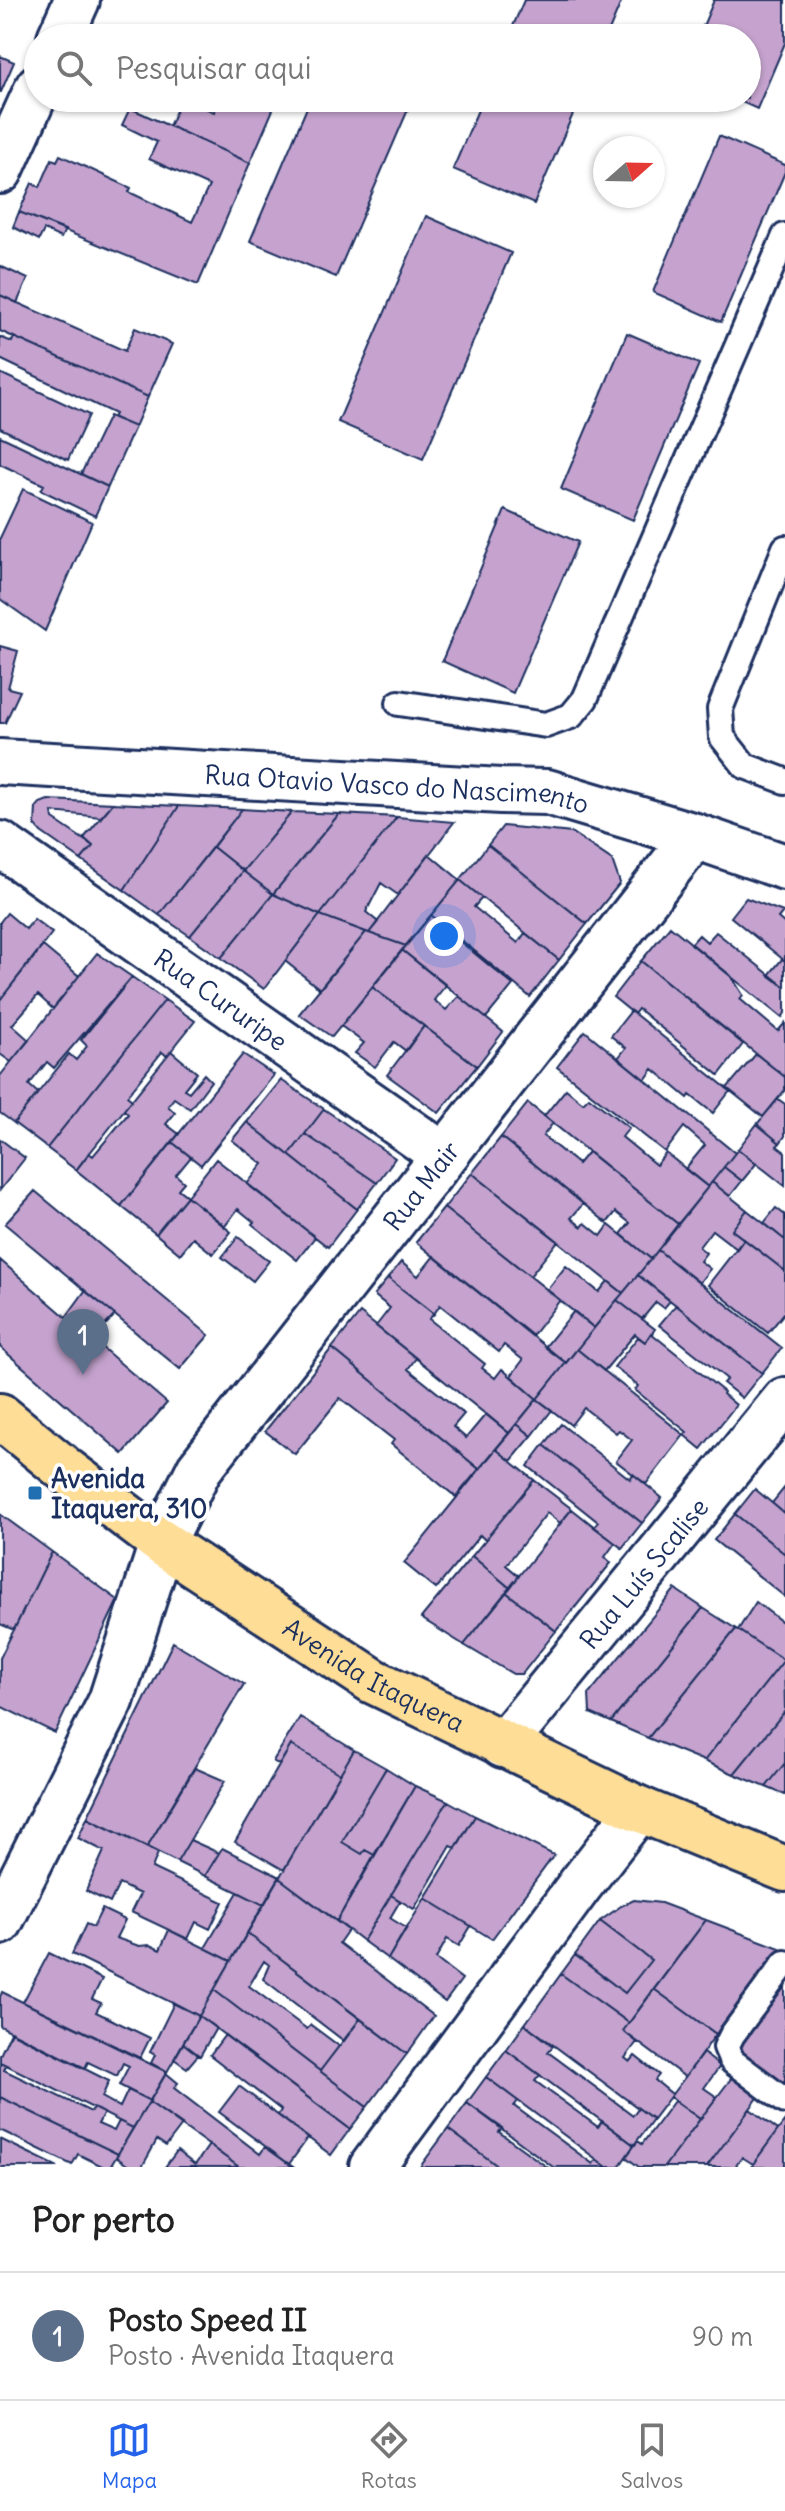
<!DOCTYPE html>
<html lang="pt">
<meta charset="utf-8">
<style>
:root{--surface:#fff;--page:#f2f2f2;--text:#222;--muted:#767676;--line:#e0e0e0;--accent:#2563eb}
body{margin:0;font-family:Delius,sans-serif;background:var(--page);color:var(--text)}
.compass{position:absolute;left:593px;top:136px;width:72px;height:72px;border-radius:50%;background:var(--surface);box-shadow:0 2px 6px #0004;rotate:70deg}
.you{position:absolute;left:444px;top:936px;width:28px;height:28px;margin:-20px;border:6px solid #fff;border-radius:50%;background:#1a73e8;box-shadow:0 0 0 12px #1a73e833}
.badge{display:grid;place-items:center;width:52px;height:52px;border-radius:50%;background:var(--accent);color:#fff;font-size:26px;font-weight:700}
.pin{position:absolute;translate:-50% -66px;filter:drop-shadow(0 2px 4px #0008)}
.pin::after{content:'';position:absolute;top:42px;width:28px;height:24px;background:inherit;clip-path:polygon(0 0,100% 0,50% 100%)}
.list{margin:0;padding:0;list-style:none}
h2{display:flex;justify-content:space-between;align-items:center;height:104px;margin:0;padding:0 32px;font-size:34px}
h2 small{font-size:26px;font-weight:400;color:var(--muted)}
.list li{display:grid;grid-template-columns:52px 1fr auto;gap:24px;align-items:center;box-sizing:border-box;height:128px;padding:0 32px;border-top:2px solid var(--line)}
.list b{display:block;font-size:30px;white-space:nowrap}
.list p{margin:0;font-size:26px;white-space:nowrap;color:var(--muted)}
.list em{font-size:26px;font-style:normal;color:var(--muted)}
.icon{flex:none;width:44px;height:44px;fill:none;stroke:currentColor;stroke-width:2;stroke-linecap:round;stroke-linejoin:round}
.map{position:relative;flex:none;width:785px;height:2167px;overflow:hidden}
.search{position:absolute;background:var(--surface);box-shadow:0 2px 6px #0004;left:24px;right:24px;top:24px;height:88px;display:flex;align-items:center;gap:20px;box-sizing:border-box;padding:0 28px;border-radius:44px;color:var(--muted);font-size:30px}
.sheet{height:232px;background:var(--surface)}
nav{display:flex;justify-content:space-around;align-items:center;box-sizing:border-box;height:112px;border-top:2px solid var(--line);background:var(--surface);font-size:22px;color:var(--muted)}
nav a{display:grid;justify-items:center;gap:4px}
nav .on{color:var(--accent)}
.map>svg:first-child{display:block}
.building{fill:#c5a3ce;stroke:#1b2f5e;stroke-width:2}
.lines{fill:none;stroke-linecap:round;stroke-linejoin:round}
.service-casing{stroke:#1b2f5e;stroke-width:30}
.minor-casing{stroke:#1b2f5e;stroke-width:50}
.primary-casing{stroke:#1b2f5e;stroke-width:50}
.service{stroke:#fff;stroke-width:24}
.minor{stroke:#fff;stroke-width:44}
.primary{stroke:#fedd96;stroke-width:44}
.poi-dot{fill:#1f6fb2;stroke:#fff;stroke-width:3}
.labels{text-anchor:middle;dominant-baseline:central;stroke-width:7;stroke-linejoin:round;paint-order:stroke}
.street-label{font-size:26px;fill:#1b2f5e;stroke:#fff}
.poi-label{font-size:26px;font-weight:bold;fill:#1b2f5e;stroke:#fff;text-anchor:start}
</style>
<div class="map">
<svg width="785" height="2167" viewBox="0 0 785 2167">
<rect width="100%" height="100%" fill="#fff"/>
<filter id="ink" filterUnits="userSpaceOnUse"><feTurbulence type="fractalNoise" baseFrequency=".0125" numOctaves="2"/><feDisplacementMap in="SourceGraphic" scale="16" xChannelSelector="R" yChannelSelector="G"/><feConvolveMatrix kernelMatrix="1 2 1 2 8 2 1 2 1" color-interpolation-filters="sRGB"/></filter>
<g filter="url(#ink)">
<path class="building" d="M524,0H622L606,38H508Z
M714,0H785V43L757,109L733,98H747V38H698Z
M0,56L14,62L1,92H0Z
M182,98L214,112L221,98H278L250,163L169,126Z
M311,98H413L336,277L250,241Z
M483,98H580L534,204L453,169Z
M130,108L250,163L198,285L19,212L32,183L40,187L52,159L57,161L60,155L131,188L129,192L192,222L209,186L149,159L157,142L122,125Z
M719,136L785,165V172L721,322L653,292Z
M19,212L65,230L61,238L44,230L39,240L13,227Z
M426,216L511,253L423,459L338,422Z
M0,266L28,279L17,303L0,295Z
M0,295L125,351L135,328L172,344L148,397L0,331Z
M627,333L699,364L633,520L561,489Z
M0,337L12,342L14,337L148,397L135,427L113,418L115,414L0,359Z
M0,373L89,415L68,460L0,428Z
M109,416L135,427L108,487L81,474Z
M0,436L108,487L95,516L41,490L44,485L0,464Z
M23,489L92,522L45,631L0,599V538Z
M505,510L578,542L513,693L442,661Z
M0,646L18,651L8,688L20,691L5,723H0Z
M48,800L113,803L101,817L52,812L53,819L93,846L81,860L41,832L35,825L36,808L40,803Z
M113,803L179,806L124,890L81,860L93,846L84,838Z
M179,806L242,809L159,915L124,890Z
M242,809L292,812L243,871L213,847Z
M292,812L339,814L273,894L243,871Z
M339,814L397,817L320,915L273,894Z
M397,817L454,822L398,895L381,883L366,912L378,922L369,933L320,915Z
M503,826L572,833L612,860L620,883L587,924L488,845Z
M488,845L587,924L559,960L460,880Z
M213,847L243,871L190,936L159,915Z
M429,854L460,880L406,946L369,933Z
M243,871L273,894L221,958L190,936Z
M460,880L482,898L474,907L518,943L525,933L559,960L530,997L431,915Z
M273,894L320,915L264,989L221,958Z
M746,898L783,912L778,918L785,924V961L731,917Z
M7,913L26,929L34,919L52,933L0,1000V922Z
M320,915L366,932L320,989L285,961Z
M431,915L452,932L451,934L513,985L486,1018L402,950Z
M670,926L731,976L743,995L740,999L778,1031L785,1023V1077L641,961Z
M366,932L406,946L332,1037L299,1014Z
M716,932L785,987V1013L782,1018L691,944L699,935L707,942Z
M43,946L79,976L53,1009L38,995L12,1025L29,1040L11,1062L0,1054V1000Z
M402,950L446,985L434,1000L446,1010L459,996L503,1032L477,1066L372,987Z
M97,953L132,977L54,1068L47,1062L29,1085L38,1093L14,1123L0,1113V1076Z
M782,959L785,961V987L769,975Z
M641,961L743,1044L719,1075L638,1009L634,1014L613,997Z
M132,977L165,1000L47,1148L14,1123L69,1054L76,1060L87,1046L81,1040Z
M372,987L424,1026L406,1051L394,1042L375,1067L355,1053L364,1043L341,1026Z
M165,1000L195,1021L167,1056L162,1052L127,1096L132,1100L76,1170L47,1148Z
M631,1011L730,1091L713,1113L690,1095L688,1098L653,1069L645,1080L618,1058L626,1048L611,1036Z
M424,1026L477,1066L439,1113L387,1075Z
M585,1031L735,1153L708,1187L685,1169L705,1145L684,1127L665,1152L557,1067Z
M171,1051L197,1073L184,1089L189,1092L204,1074L211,1081L190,1109L174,1098L168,1106L175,1113L166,1124L179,1134L121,1206L76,1170L89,1153L93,1156L128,1114L124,1110Z
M243,1054L274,1075L201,1165L172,1142Z
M756,1054L785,1077V1090L763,1117L727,1088Z
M281,1080L324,1109L289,1155L247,1122Z
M566,1089L583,1103L589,1097L629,1128L622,1137L656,1165L666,1153L708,1187L678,1224L544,1116Z
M778,1099L785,1104V1136L780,1143L757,1124Z
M528,1103L553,1123L543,1136L578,1164L588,1152L678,1224L651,1259L621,1234L630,1223L616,1212L607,1223L501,1137Z
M324,1109L395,1158L377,1183L305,1134Z
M247,1122L357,1209L328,1247L247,1184L263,1164L232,1140Z
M757,1124L780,1143L777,1146L785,1152V1186L738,1149Z
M305,1134L377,1183L357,1209L289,1155Z
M501,1137L583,1204L571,1218L582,1227L585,1223L601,1236L609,1225L651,1259L623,1293L472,1173Z
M0,1139L25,1158L0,1190Z
M172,1142L191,1157L176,1175L184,1182L178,1189L187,1196L156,1234L121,1206Z
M738,1149L756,1164L742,1181L724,1167Z
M216,1159L315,1237L297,1260L252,1224L254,1222L238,1209L225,1226L187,1196Z
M724,1167L742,1181L730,1196L712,1182Z
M472,1173L558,1241L530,1276L444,1208Z
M712,1182L747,1210L732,1230L744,1239L737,1249L712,1230L699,1247L706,1253L700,1261L710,1269L699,1283L658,1250Z
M35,1191L209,1335L180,1369L5,1224Z
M187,1196L231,1232L213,1254L193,1238L180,1254L156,1234Z
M444,1208L560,1300L532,1336L416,1242Z
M776,1208L785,1215V1240L764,1223Z
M747,1210L785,1240V1271L732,1230Z
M238,1237L269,1261L253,1281L222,1257Z
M744,1239L785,1271V1312L768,1333L708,1285Z
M658,1250L782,1348L762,1373L638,1275Z
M434,1256L566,1363L537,1399L511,1376L523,1360L504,1345L499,1352L440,1305L434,1314L388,1278L401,1262L418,1276Z
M0,1260L66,1317L85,1291L115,1315L92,1339L167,1403L123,1454L0,1347Z
M566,1266L599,1292L608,1281L623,1293L594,1328L547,1290Z
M638,1275L670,1301L664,1308L656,1302L642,1319L617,1300Z
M388,1278L434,1314L429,1319L485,1364L482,1368L495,1378L502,1369L537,1399L509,1433L376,1326L390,1308L374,1295Z
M617,1300L655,1329L645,1342L635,1334L604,1371L577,1349Z
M676,1305L762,1373L742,1398L723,1383L727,1379L659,1325Z
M574,1311L594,1328L566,1363L545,1347Z
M360,1313L416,1358L408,1369L464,1414L453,1427L466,1438L486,1414L509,1433L479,1469L332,1348Z
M651,1333L724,1392L723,1394L736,1405L701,1449L684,1435L687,1432L635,1390L638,1386L614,1367L638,1337L645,1342Z
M332,1348L479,1469L456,1497L391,1444L394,1440L340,1398L295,1454L265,1431Z
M577,1349L684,1435L646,1484L616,1461L632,1440L619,1430L616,1433L584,1408L571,1425L537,1399Z
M537,1399L552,1410L532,1436L517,1424Z
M517,1424L532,1436L511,1461L496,1449Z
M561,1424L630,1479L633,1474L662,1498L642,1523L544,1445Z
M544,1445L642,1523L622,1548L594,1527L598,1522L528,1466Z
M496,1449L534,1480L485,1540L480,1535L436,1589L404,1563Z
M534,1480L572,1509L560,1523L547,1513L506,1565L519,1576L510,1588L472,1556Z
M785,1487V1514L772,1503Z
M755,1489L785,1514V1554L735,1514Z
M572,1509L615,1543L605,1557L611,1563L556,1631L506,1592Z
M0,1514L52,1552L14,1630L0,1624Z
M735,1514L785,1554V1597L714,1540Z
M52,1552L118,1600L55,1733L0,1706V1658Z
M472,1556L510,1588L464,1645L421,1618Z
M675,1589L703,1608L611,1722L590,1713L589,1694Z
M506,1592L556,1631L522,1674H513L464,1645Z
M756,1602L781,1621L785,1616V1661L738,1630Z
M703,1608L736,1629L648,1738L611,1722Z
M736,1629L784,1660L704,1761L648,1738Z
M173,1642L244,1684L147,1847L87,1818Z
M784,1660L785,1711L734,1774L704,1761Z
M785,1711V1763L766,1787L734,1774Z
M300,1717L354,1750L340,1774L291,1745L279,1765L273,1761Z
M291,1745L340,1774L284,1870L235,1842Z
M354,1750L386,1768L342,1842L362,1854L365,1850L374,1855L337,1921L279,1878Z
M785,1763V1795L766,1787Z
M195,1768L225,1781L177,1862L147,1847Z
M386,1768L415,1786L374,1855L365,1850L362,1854L342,1842Z
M415,1786L448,1801L363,1941L337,1921Z
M448,1801L475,1816L456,1848L451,1846L414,1909L391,1895Z
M475,1816L554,1855L492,1939L425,1898Z
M87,1818L158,1853L152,1868L223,1902L210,1929L196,1922L188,1939L131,1912L140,1894L119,1884L110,1903L86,1891L104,1851L78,1838Z
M190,1840L219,1853L205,1876L177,1862Z
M222,1848L280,1877L264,1905L205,1876Z
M279,1878L348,1930L339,1943L434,2016L407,2054L247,1933Z
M238,1892L264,1905L231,1961L205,1948Z
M391,1895L400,1901L390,1918L406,1928L388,1959L363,1941Z
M425,1898L471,1926L459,1946L447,1939L436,1959L462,1979L445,2002L388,1959Z
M634,1900L661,1903L706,1920L629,2023L561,1974L575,1955L625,1993L651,1960L600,1921L621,1906Z
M102,1909L125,1920L116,1938L139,1946L150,1945L160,1950L169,1930L231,1961L199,2016L72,1954L86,1924L93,1927Z
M706,1920L780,1948L716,2034L654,1989Z
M600,1921L651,1960L625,1993L575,1955Z
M247,1933L360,2019L344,2041L263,1979L269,1965L264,1961L249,1986L307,2029L311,2025L339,2046L320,2071L214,1990Z
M49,1953L102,1979L92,1999L101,2003L96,2012L150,2038L140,2058L23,2002Z
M561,1974L629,2023L623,2031L637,2042L625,2058L630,2062L635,2056L659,2075L655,2080L672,2094L653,2119L525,2024Z
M785,1986V2085L738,2049Z
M654,1989L716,2034L685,2077L623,2031Z
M214,1990L367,2107L350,2129L199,2016Z
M2,1992L167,2072L150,2101L119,2085L129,2066L123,2063L117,2076L88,2062L85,2068L0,2026V1997Z
M174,2003L199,2016L167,2072L151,2063L155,2055L150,2052Z
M199,2016L216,2028L200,2056L183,2043Z
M360,2019L407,2054L367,2107L320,2071Z
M525,2024L553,2046L548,2052L633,2115L638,2108L653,2119L634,2145L506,2050Z
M11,2032L109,2081L102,2097L120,2107L128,2090L150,2101L133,2128L0,2062V2055Z
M225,2035L350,2129L331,2155L278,2115L281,2110L210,2055Z
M183,2043L198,2055L187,2068L174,2059Z
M506,2050L540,2075L535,2081L598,2127L602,2121L634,2145L619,2167H607L486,2077Z
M703,2053L720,2066L704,2088L717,2097L700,2119L670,2097Z
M0,2062L6,2065L4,2070L91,2112L93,2108L104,2113L98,2124L114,2131L119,2121L133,2128L118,2154L0,2097Z
M166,2073L178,2083L174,2088L260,2154L265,2147L293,2167H239L149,2102Z
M733,2076L760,2095L707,2167H664Z
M486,2077L518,2101L514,2106L593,2164L596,2159L607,2167H553L467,2103Z
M239,2086L308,2138L289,2164L219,2112Z
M0,2097L118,2154L110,2167H104L78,2154L72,2165L0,2130Z
M674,2101L700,2119L664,2167H639L626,2157L638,2141L642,2144Z
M149,2102L182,2125L166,2146L157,2140L142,2167H130L116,2157Z
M467,2103L502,2128L499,2132L547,2167H499L448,2129Z
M750,2109L778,2130L753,2164L742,2157L735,2167H707Z
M785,2121V2167H751L778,2130Z
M448,2129L499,2167H420Z
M0,2139L58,2167H0Z
M209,2145L239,2167H165L177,2151L195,2165Z"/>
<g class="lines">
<defs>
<path id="service" d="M785,548L720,709L722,737L745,766L785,781
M399,703L546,725L571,716L585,699L785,236
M785,1963L732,2035L726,2047L732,2061L785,2101"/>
<g id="minor">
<path d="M60,38L77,0"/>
<path d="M0,171L38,87"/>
<path id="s1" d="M0,762L501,791L547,792L695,836L785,867"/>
<path id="s2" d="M0,844L443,1155"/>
<path id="s3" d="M503,1745L785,1400"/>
<path id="s4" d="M0,1922L111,1701L162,1543L199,1469L695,836"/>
<path d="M372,2167L580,1885L639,1809"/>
</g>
<g id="primary">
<path id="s5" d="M0,1416L67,1471L162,1543L373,1681L639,1809L785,1869"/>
</g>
</defs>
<use href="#service" class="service-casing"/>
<use href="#minor" class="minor-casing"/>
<use href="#primary" class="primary-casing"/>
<use href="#service" class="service"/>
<use href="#minor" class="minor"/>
<use href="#primary" class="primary"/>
</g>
</g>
<rect class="poi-dot" x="27" y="1485" width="16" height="16" rx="4"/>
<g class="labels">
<g class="street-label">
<text stroke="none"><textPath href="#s1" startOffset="398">Rua Otavio Vasco do Nascimento</textPath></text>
<text stroke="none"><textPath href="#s2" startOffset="270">Rua Cururipe</textPath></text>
<text stroke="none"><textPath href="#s4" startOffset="856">Rua Mair</textPath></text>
<text stroke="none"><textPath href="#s3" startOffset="222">Rua Luís Scalise</textPath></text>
<text stroke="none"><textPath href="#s5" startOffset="456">Avenida Itaquera</textPath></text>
</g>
<g class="poi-label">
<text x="51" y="1478">Avenida<tspan x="51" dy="30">Itaquera, 310</tspan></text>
</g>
</g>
</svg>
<svg class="compass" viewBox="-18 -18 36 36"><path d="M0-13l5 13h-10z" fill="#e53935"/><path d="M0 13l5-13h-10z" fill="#767676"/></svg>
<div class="you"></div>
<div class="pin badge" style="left:83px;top:1375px;background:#5c6f8a">1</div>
<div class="search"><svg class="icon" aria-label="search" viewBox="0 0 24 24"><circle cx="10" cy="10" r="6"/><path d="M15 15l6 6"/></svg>Pesquisar aqui</div>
</div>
<section class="sheet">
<h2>Por perto<small></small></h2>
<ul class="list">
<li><span class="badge" style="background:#5c6f8a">1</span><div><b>Posto Speed II</b><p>Posto · Avenida Itaquera</p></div><em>90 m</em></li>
</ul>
</section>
<nav>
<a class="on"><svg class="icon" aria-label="map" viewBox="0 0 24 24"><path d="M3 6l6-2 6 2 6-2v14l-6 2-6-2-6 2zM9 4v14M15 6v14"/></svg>Mapa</a>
<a><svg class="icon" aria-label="directions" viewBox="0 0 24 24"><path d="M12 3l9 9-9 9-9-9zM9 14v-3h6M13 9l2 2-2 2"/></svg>Rotas</a>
<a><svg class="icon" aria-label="saved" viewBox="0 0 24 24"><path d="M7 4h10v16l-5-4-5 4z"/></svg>Salvos</a>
</nav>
